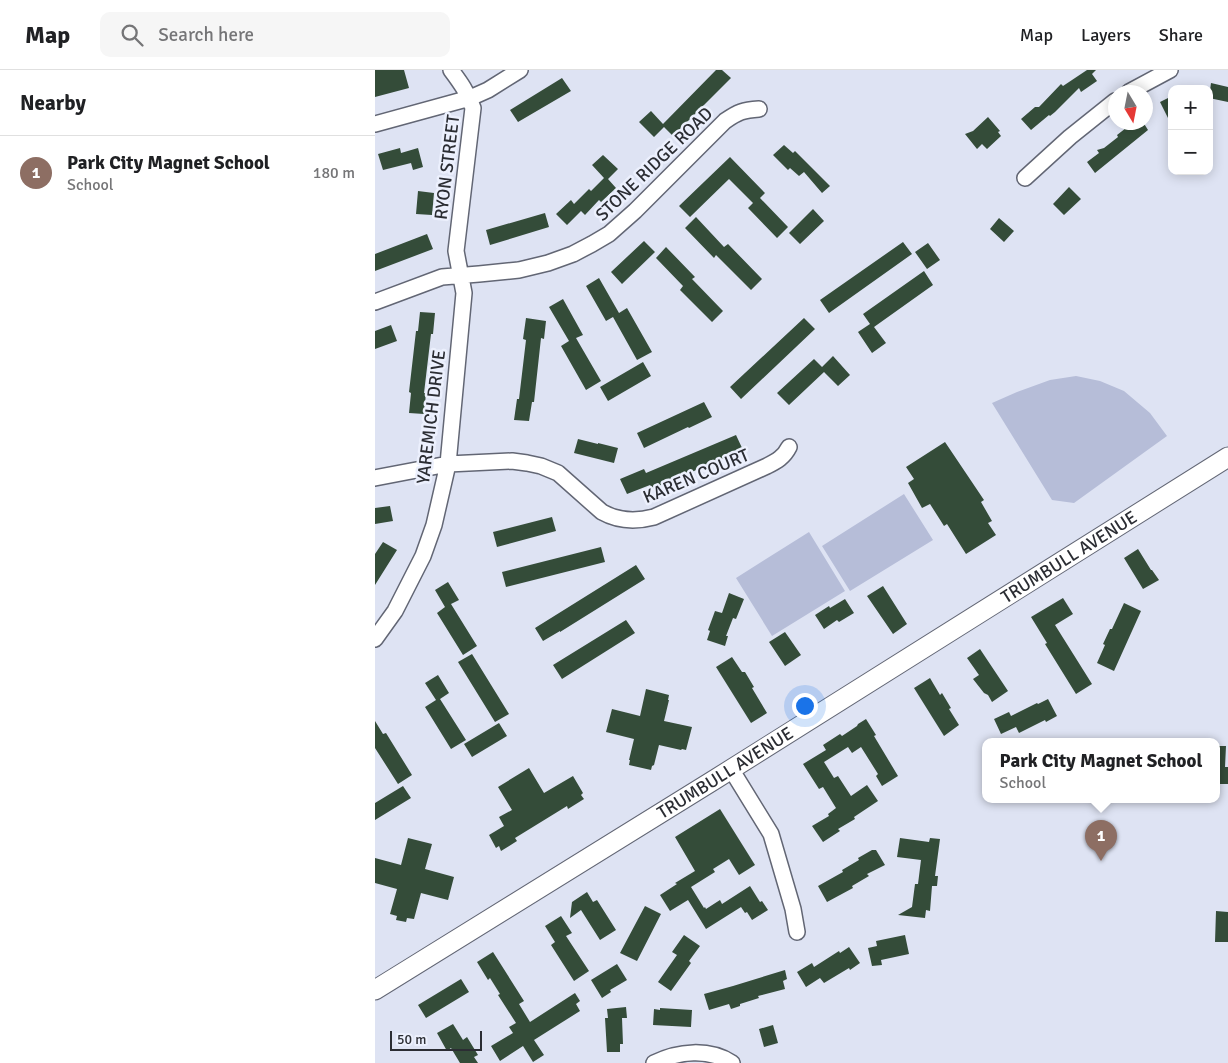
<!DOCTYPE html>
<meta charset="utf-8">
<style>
:root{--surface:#fff;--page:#f6f6f6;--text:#202124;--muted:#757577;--line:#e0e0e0;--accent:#111827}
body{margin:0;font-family:Signika,sans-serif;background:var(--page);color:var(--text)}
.controls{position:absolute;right:15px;top:15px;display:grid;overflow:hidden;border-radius:10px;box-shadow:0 2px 12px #0003}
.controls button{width:45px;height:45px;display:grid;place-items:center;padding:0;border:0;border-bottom:1px solid var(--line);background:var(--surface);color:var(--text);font:25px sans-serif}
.compass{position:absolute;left:733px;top:15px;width:45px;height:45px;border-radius:50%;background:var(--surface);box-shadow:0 2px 12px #0003;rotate:170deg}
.scale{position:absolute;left:15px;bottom:12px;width:92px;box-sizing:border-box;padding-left:5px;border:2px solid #2b2d33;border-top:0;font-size:14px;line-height:18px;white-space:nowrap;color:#2b2d33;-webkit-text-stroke:4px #ecf0fd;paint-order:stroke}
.you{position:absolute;left:429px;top:635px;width:18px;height:18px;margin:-12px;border:4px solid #fff;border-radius:50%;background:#1a73e8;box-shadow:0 0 0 8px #1a73e833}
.badge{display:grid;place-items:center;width:32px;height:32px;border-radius:50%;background:var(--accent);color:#fff;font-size:16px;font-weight:700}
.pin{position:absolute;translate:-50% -41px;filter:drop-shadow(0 1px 2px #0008)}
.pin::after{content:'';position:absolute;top:26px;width:18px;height:15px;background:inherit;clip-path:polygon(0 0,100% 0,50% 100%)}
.popup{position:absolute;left:607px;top:668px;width:238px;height:65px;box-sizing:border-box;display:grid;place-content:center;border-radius:10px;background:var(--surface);filter:drop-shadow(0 1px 4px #0005);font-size:16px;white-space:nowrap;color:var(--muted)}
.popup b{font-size:19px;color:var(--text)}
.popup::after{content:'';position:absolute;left:50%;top:100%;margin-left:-10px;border:10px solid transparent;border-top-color:var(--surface)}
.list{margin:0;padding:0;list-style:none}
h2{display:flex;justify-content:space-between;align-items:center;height:65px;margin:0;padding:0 20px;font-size:21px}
h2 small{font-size:16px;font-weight:400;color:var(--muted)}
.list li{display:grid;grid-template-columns:32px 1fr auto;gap:15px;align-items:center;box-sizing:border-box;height:75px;padding:0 20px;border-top:1px solid var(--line)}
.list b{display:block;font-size:19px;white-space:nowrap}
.list p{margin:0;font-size:16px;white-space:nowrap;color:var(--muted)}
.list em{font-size:16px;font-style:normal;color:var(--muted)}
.icon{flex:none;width:28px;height:28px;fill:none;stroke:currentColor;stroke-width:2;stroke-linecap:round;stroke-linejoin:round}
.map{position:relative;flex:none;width:853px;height:993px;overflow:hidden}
header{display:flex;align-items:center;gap:30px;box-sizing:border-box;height:70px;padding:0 25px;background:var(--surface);border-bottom:1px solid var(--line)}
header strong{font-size:24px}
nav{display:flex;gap:28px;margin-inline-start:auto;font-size:18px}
.search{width:350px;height:45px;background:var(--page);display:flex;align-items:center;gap:12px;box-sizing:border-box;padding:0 18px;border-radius:10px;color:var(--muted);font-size:19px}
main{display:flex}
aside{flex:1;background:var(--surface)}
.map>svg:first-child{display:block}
.green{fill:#b6bdd8}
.building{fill:#344c39}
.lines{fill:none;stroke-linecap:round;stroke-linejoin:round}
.minor-casing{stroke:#626674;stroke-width:18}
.tertiary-casing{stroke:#626674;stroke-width:21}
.minor{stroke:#fff;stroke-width:15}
.tertiary{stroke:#fff;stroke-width:19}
.labels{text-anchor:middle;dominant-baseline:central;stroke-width:5;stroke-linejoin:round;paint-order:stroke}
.street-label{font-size:18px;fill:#2b2d33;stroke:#ecf0fd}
</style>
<header>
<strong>Map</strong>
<div class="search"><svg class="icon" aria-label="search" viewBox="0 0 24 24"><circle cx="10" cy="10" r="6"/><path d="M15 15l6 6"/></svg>Search here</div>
<nav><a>Map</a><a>Layers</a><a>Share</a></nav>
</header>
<main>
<aside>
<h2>Nearby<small></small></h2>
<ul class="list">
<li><span class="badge" style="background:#8d6e63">1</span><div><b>Park City Magnet School</b><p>School</p></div><em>180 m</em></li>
</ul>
</aside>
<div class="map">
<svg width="853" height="993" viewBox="0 0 853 993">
<rect width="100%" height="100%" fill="#dee3f3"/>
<path class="green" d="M701,306L725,311L749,321L775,343L792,366L699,433L677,430L617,333L642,322L675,310Z
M529,424L558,470L475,521L447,476Z
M434,462L470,521L397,566L361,508Z"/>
<path class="building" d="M0,0H29L34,18L0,27Z
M341,0H347L356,8L298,66L289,57L279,67L264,52L276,41L288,54Z
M712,0H721L717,4L722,11L706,22L704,18L680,42L675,46L674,45L656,60L646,49L660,37H664L686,14L688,16Z
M187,8L196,21L143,52L135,40Z
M836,13L853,17V32L834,28Z
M797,26V56L785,32Z
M613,47L625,61L623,62L626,66L612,79L607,74L602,79L590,64L598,61Z
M755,52H768L773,60L720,103L712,92L724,83L722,80L729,78L743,67L742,65L751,58L750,57Z
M409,75L418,83L420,81L455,116L447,123L429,102L424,106L415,98L413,100L398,85Z
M25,78L26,83L43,78L48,97L38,100L36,93L8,100L3,84Z
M228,85L243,99L233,109L241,118L226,132L224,130L210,145L206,141L192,155L181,144L196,130L199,134L214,119L216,121L229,108L217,95Z
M355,87L390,123L385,128L413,157L402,168L373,138L378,133L354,109L315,147L304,136Z
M694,117L706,129L689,145L678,134Z
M43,121L59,123L57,145L41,144Z
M438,139L449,151L425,174L414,163Z
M170,143L174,157L115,175L111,160Z
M321,147L349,177L353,174L387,209L376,220L341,185L339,188L310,158Z
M624,148L639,161L629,172L615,159Z
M52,164L58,179L0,201V184Z
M269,171L280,182L247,214L236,202Z
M528,172L537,184L454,243L445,230Z
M553,173L565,190L552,199L540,182Z
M291,177L320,207L317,209L348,241L337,252L305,220L308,216L281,188Z
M549,201L558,215L499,257L511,273L497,283L483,262L495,254L488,244Z
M224,208L244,243L252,238L277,282L262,290L238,247L231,251L211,216Z
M188,229L208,265L201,268L226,311L211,320L186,276L194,271L174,237Z
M45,242L60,243L58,264H56L49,323H51L49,344L34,343L36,323L34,322L41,261H43Z
M151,248L171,251L169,269L166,268L159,332H157L154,351L139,350L142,329H144L151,270L148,269Z
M429,248L440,259L366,329L355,317Z
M16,255L22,271L0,279V261Z
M458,286L475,305L463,316L449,302L414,335L402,323L439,289L447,297Z
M268,292L276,306L233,331L225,317Z
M329,332L337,347L314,358L313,357L269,378L262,363Z
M361,365L368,380L277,419L275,415L252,424L245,409L269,399L271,403Z
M203,369L223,374V373L243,378L239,393L199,383Z
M570,372L609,430L606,432L617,451L613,453L621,465L591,484L572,454L569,456L555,434L547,438L533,413L539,409L531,397Z
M15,436L18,451L0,454V438Z
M177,447L181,461L122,477L118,462Z
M8,472L22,480L0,515V484Z
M226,477L230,492L131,517L127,502Z
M763,479L776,500H777L784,510L768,519L749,488Z
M261,495L270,509L185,562V561L168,571L160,558Z
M73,512L84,530L76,534L102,576L88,585L62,543L70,537L60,520Z
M508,516L532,554L518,564L492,526Z
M354,523L369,529L361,549L358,548L351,566H353L350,576L332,570L335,561L333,560L340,541L347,543Z
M688,528L698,544L680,555L717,614L701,624L670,574L672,573L656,547Z
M470,529L479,543L464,552L462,550L449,559L440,545L454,536L455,538Z
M749,533L766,541L739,601L722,593L730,575L728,574L735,559H737Z
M251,550L260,563L187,609L178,595Z
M410,562L426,585L410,596L394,572Z
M605,579L633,621L617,632L613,625L609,623L598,609L604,605L592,588Z
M97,584L134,644L120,652L83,592Z
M357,587L367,602H370L379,617L377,618L392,643L376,653L341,597Z
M63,605L74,623L65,629L91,670L76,679L50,637L61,630L50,613Z
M555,608L565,625L567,623L576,638L574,639L584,655L569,666L539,618Z
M271,619L294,625L293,630H294L289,651L317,657L311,680L307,679L306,680L284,675L279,695L277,696L276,700L254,695L255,690H254L259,669L231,662L237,639L265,646Z
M673,629L682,646L671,652L670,650L644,663L641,657L626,664L619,649L634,642L636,646L662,633L663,634Z
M491,649L501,665L499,666L523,706L507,716L501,706L503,704L486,677L477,683L473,677L449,692L459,708L463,706L476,726L492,715L503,731L479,747L480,749L463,759L465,761L448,772L437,756L454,746L453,744L461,738L448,717L444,719L428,694L451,680L448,675L465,664L467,666L482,656L483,654Z
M0,651L8,664L11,663L37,705L23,714L0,678Z
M124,653L132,666L97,687L89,674Z
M841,676H851L850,697H853V714H841Z
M154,698L169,723L198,706L208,723L206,725L209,729L193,739L192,736L140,768L142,771L126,781L124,776L121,778L114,765L129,756L124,747L137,740L123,717Z
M28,716L36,728L0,750V733Z
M345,739L380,795L364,805L354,789L338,799L340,802L316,817L329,838L330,837L331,839L345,830L347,834L375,816L385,832L387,831L393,840L377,850L372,842L370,843L366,837L331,859L313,830L295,841L285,825L302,814L300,813L320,801L300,767Z
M33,768L57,774L50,799L79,807L73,830L46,823L39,849L32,848L31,852L21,850L22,846L15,844L22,819L0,813V788L26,795Z
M525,768L554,772L555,768L565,769L560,806H563L562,816H557L555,841L551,840L550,848L523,845L537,837L540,814H543L546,790L522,787Z
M497,780H501L510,795L492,804L494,806L477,816L478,818L452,832L443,816L468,802L467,800L484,790L483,788Z
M212,822L218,832L222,830L241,860L225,870L206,840L195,848L197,832Z
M270,836L286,844L262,891L245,883Z
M841,841L853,842V872H840Z
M186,846L197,863L191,866L214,901L199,911L176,875L180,872L170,856Z
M309,865L325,876L314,891L316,893L296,921L283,912L302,885L297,882Z
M530,865L534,884L506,890L507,895L497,896L493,878L502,876L501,871Z
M474,877L485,893L475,900L474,898L449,913L445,908L431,917L422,902L437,893L439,897L464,881L465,883Z
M118,882L149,931L144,934L155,952L200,923L205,931L201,934L205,941L159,970L169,985L158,992L148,976L125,991L116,976L138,963L134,957L141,953L123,925L125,924L115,908L113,910L102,892Z
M242,894L252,910L235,920L236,922L227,928L216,910Z
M410,900L412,909L408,911L410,919L383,926L384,928L365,934V936L356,939L354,934L334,940L329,924L358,916Z
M86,909L94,922L51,948L43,935Z
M251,937L252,948H247L248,974H245V982H232L230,948H233L232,939Z
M285,938L317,940L316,957L278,955L279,939L285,940Z
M78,954L88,970L92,967L103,985L99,987L103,993H85L76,978L72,981L62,963Z
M398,955L403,973L389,977L384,959Z"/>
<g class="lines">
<defs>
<path id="minor" d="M754,22L795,0
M0,54L95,28L113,20L145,0
M650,108L695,67L740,31
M0,232L67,207L104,204L144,200L173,193L198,184L217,174L234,164L260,141L350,51C363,42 368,40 384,39
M0,408L73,394L137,391L152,393L166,396L183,403L227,442C243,451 260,452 279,447L392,396C402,391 409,387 414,377
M0,569L20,541L48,486L59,455L73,394L89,223L81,181L98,38C93,23 85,12 76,0
M356,699L396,764L418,839L422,862
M279,993C303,981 334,978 357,993"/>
<g id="tertiary">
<path id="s1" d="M0,920L339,710L853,387"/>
</g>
</defs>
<use href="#minor" class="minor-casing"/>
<use href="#tertiary" class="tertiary-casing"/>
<use href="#minor" class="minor"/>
<use href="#tertiary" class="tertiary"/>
</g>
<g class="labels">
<g class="street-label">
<text transform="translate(279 94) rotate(-44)">STONE RIDGE ROAD</text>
<text transform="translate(72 97) rotate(-83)">RYON STREET</text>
<text transform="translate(56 347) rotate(-83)">YAREMICH DRIVE</text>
<text transform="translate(321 406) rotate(-23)">KAREN COURT</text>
<text stroke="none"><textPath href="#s1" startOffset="818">TRUMBULL AVENUE</textPath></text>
<text stroke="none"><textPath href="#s1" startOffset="412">TRUMBULL AVENUE</textPath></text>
</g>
</g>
</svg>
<div class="controls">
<button>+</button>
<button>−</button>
</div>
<svg class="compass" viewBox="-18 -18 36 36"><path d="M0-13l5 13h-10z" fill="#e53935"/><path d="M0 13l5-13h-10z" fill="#757577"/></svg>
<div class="scale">50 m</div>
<div class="you"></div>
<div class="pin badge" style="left:726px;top:791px;background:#8d6e63">1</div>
<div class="popup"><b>Park City Magnet School</b>School</div>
</div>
</main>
